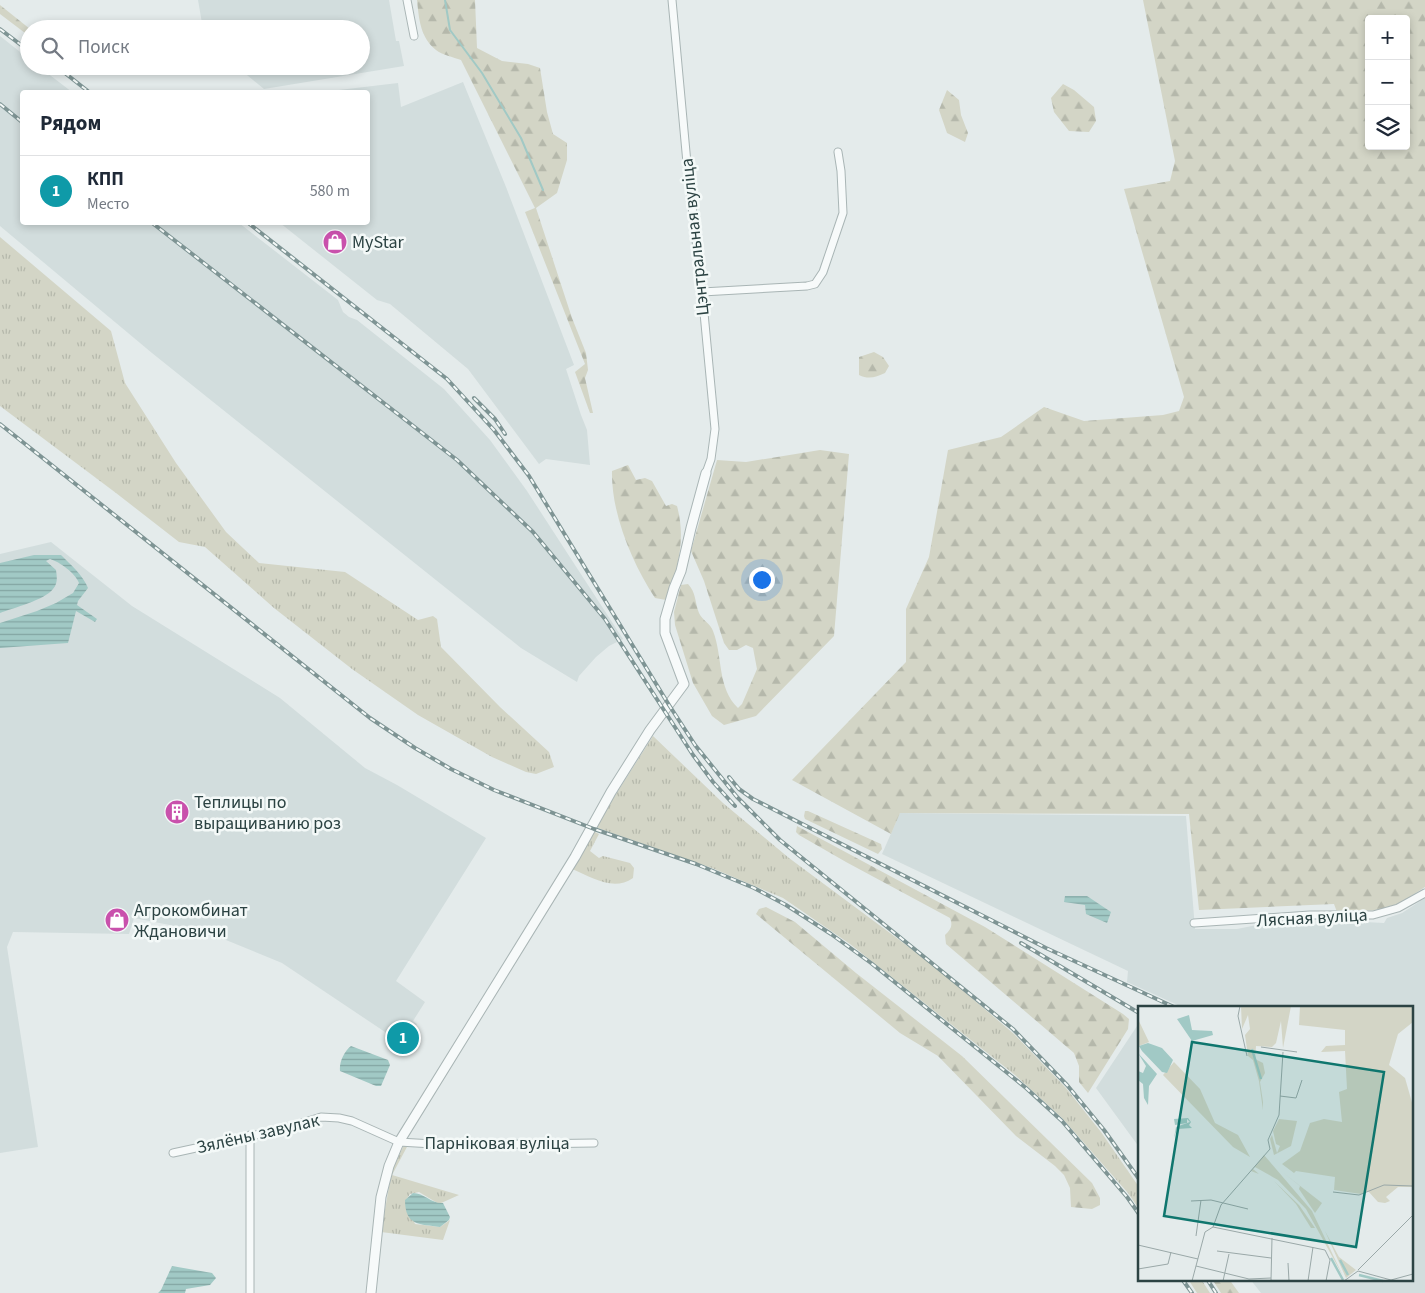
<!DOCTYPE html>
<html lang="ru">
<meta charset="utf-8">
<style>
:root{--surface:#fff;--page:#f6f6f7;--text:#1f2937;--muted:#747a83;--line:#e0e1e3;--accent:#c951ac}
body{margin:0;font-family:"Source Sans 3",sans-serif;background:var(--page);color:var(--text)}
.controls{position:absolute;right:15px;top:15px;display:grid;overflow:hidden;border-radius:5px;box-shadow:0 2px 8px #0003}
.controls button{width:45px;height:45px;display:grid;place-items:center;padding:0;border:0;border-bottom:1px solid var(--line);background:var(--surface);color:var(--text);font:25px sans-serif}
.you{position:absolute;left:761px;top:579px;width:18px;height:18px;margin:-12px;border:4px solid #fff;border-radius:50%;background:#1a73e8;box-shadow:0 0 0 8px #1a73e833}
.badge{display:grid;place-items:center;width:32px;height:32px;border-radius:50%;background:var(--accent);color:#fff;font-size:16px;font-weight:700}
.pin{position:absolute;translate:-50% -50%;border:2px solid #fff;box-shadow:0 1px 5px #0006}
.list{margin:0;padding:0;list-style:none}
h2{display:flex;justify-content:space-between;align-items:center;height:65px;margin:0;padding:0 20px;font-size:21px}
h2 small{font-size:16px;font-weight:400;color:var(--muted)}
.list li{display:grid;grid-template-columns:32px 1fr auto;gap:15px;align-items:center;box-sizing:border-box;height:70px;padding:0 20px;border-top:1px solid var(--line)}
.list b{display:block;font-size:19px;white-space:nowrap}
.list p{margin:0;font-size:16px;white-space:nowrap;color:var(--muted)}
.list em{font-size:16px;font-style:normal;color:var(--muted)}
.icon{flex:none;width:28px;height:28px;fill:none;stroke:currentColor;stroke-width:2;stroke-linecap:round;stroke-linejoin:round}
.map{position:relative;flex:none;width:1425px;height:1293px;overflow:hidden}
.search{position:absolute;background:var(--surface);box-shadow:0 2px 8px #0003;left:20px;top:20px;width:350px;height:55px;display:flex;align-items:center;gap:12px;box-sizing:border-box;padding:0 18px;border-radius:28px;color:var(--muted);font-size:19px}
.panel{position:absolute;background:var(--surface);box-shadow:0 2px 8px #0003;left:20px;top:90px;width:350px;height:135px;border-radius:5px}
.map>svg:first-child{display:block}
.built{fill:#d2dddd}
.grass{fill:url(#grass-tufts)}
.forest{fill:url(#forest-firs);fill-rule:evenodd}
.water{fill:url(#water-rules)}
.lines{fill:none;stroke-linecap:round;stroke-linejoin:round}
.stream{stroke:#a1c9c5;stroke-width:2}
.minor-casing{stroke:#a9b5b5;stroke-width:9}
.tertiary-casing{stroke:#a9b5b5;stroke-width:11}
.minor{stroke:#f7fafa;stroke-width:7}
.tertiary{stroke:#f7fafa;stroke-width:9}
.rail-casing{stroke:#7e9494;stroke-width:4}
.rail{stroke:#f4f9f8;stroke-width:2;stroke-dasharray:5.5;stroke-linecap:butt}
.labels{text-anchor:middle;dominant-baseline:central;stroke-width:5;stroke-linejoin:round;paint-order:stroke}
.street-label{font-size:18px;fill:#2c4343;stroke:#f4f9f8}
.poi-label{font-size:18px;fill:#2c4343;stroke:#f4f9f8;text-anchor:start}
.inset-river{fill:none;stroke:#a1c9c5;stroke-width:2.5}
.inset-road{fill:none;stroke:#9aa8a8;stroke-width:1}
.view{fill:#0f766e;fill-opacity:0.15;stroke:#0f766e;stroke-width:2.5}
.inset-edge{fill:none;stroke:#2c4343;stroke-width:2.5}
</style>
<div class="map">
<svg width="1425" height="1293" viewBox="0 0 1425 1293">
<defs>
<pattern id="grass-tufts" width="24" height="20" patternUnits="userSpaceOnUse" patternTransform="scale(1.25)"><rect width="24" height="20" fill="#d3d5c6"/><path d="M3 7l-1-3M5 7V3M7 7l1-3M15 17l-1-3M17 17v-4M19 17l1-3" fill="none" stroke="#b5b8ab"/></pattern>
<pattern id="forest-firs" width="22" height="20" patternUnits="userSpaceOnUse" patternTransform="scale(1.25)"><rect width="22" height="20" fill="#d3d5c6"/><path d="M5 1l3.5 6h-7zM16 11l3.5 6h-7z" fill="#b5b8ab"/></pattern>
<pattern id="water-rules" width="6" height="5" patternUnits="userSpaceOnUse" patternTransform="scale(1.25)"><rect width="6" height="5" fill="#a1c9c5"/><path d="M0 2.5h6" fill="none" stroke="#83a5a2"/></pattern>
</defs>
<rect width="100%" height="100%" fill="#e4ebeb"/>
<path class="built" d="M198,0H389L396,41H399L404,66L264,89L236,66H361V29H203Z
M0,36L29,59V66H38L72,92H22V222L239,223L338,300L343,312L349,317L357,320L444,389L490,440L527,491L623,639L609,646L596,657L579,676L577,682L521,648L152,353L0,226Z
M463,82L506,187L574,365L566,369L581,415L587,430L590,465L546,459L539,464L468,369L390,304L377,300L280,223L368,222V92H322L398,83L401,107Z
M51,542L132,606L280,698L365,768L397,785L486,838L396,981L425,1002L413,1021L417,1024L403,1044L282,963L226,940L180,927L134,918L129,934L13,932L7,947L38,1147L0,1153V554Z
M900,813L1186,816L1195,929H1237L1287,919L1288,926L1303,922L1304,926L1345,921L1384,923L1387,918L1402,913L1425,898V1293H1261L1250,1279H1411V1007H1182L1127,982L1128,971L882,854Z
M1139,1023V1147L1096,1088Z"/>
<path class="grass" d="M0,237L111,331L125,383L176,463L226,532L259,563L345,572L418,620L433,616L437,619L441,647L500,707L549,752L554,767L536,774L526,772L492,757L418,715L352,669L274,608L205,547L179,542L116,493L0,406Z
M653,736L723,803L789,858L933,965L1014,1034L1066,1088L1101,1132L1139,1187V1209L1128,1193L1062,1118L1015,1075L850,944L783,898L712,868L595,827Z
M593,831L599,834L590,851L599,858L603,856L630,863L634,868L633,878C613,892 592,877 572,869Z
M404,1145H408L392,1175L459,1195L439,1204L419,1192L410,1194L406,1200L415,1224L440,1227L450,1220L443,1240L381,1232L392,1170Z
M1188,1279H1201L1210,1293H1197Z"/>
<path class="forest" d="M417,0H475L477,48L502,61L528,64L540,68L547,112L553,134L567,143V160L557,193L536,208L572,318L586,353L588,370L585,378L593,413H590L575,372L585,364L525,212L535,208L461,60C453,57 442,55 436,50C420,37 419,19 417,0Z
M1143,0H1425V887L1399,904L1382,910L1337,912L1334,904L1199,910L1189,814L900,813L891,834L792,780L906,662V609L929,557L948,450L1001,437L1044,407L1084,421L1163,415L1179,411L1184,397L1124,189L1170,181L1175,161ZM1369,19H1406V146H1369Z
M0,5L30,29L29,36L0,14Z
M1063,84L1074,90L1094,107L1096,121L1089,132L1069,131L1054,112L1051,98Z
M947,90L959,100L961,115L968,133L965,142L947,133L939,110Z
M874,352L883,357L889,366L885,373C876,377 869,380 859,375V357Z
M820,450L849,454L834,636L756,716L724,725L712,716L693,683L675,625L674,612L681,585L688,584C696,592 695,603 699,613C702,620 711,624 713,631C723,656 717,688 738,708L742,704L757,669L753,648L746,645L737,650H729L724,643L704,581L691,551L717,460L746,462Z
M628,465L636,480L645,478L652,481L666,506L672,504L677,506C686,539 678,566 668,598L666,600L655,598C632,563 611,513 612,471Z
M805,811H808L881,844L882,849L878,854L805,819L804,816Z
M797,826L985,927L1123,1014L1129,1019L1128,1029L1088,1093L1079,1082V1066L1074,1053L946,944L945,935C951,929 953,926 950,918L846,862L799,835L796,832Z
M766,907L795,922L856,973L962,1056L1092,1183L1100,1198V1205L1092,1209L1071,1207L1070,1188L1064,1175L1055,1166L1016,1136L938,1056L900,1033L756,914L759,909Z
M1212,1279H1229L1239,1293H1221Z"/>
<path class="water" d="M34,555H61C70,564 83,575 88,588L78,601L77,605L97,619L95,622L76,611L68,643L0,648V623L37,611L56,603L73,593L79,583C75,573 60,562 50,559L46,561L56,570C57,577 58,583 53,589C45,600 13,608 0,613V563Z
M1065,896H1087L1111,912L1107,923L1086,914L1085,905L1064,902Z
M351,1046L388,1060L390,1065L381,1086H376L340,1071C339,1063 344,1051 351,1046Z
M413,1193C424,1193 432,1204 443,1203L450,1217L449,1220L440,1227C420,1224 405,1226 405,1200Z
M172,1266L212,1273L216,1278L210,1285L186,1289L185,1293H158L161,1290Z"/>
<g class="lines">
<path class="stream" d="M445,0L450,30L482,73L521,138L543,190"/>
<defs>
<path id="minor" d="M407,0L414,36
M672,0L687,163L702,292L715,429L711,459L706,473
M702,292L807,286L815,284L823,272L843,213L841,171L838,152
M1194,923L1310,915H1373L1398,908L1425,893
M173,1153L283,1129L321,1117L339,1118L352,1121L399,1142L450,1145L594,1143
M250,1293V1135"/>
<path id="tertiary" d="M371,1293L381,1197L389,1166L399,1142L575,857L611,792L650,730L684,684L665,633V619L674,588L681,571L691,528L706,473"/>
</defs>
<use href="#minor" class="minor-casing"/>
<use href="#tertiary" class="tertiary-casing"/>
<use href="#minor" class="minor"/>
<use href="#tertiary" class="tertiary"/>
<defs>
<path id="rail" d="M0,29L29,51
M56,66L89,92
M0,104L22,122
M151,222L457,460L533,532L605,619L693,755L713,782L735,806
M247,222L447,379L494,430L529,476L669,705L695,745L737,797L780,840L1013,1029L1067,1085L1104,1130L1139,1179
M474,398L495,419L505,434
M0,424L370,718L415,748L451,769L494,790L594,829L696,864L754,888L786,905L831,934L871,963L1026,1088L1062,1121L1127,1197L1139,1214
M729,777L739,789L753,799L1046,948L1174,1007
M1021,943L1139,1013
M1182,1279L1192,1293
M1207,1279L1216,1293"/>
</defs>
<use href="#rail" class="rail-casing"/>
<use href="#rail" class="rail"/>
</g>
<defs>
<symbol id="shop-disc" viewBox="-11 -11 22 22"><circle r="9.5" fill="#c951ac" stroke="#f4f9f8"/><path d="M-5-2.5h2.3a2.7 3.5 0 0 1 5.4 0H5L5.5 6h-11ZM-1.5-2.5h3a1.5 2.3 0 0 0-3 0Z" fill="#fff"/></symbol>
<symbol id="building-disc" viewBox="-11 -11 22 22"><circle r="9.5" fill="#c951ac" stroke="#f4f9f8"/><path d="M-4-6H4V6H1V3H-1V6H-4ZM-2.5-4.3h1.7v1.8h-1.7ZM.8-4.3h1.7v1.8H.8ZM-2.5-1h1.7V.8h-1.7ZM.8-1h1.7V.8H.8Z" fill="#fff"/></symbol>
</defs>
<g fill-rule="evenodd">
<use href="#shop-disc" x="321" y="228" width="28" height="28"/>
<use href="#building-disc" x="163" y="798" width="28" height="28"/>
<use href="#shop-disc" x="103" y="906" width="28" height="28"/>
</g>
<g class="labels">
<g class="street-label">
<text transform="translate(695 237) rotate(-96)">Цэнтральная вуліца</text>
<text transform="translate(1312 918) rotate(-3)">Лясная вуліца</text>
<text transform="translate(258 1134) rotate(-13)">Зялёны завулак</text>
<text x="497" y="1143">Парніковая вуліца</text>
</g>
<g class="poi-label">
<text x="352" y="242">MyStar</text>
<text x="194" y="802">Теплицы по<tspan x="194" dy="21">выращиванию роз</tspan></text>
<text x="134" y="910">Агрокомбинат<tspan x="134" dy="21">Ждановичи</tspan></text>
</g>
</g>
<g transform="translate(1138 1006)">
<rect width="275" height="275" fill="#e4ebeb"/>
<path d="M36,56L62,83L77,117L100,129L112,151L95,141L25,69ZM126,149L174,205L205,270L168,203L140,174L117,161L115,163L121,168L113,165Z" fill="#d3d5c6"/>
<path d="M103,0H153L145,42L143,15L138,37L134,41L118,40L117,53L125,57L127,67L122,76L125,96V104L121,75L115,54L110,50L107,29L112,23L110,9L104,23ZM162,0H275V16L260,28L251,59L267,72L275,100V181H260L248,191L252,195L247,197L240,196L230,185L223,188L196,184L197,171L158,165L156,167L144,158L162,145L172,117L186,113L204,116L201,86L209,83L207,45L183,46L188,40L207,39V24L161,19ZM0,13L11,36L1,40L0,38ZM141,113L159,115L153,140L136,149L132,133L134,129L139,147L142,140L138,138L135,125ZM143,165L184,197L177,207L161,183L162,180ZM136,175L161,199L177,222H173L158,198ZM187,225L201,251L218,264L208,272Z" fill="#d3d5c6"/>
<path d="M51,9L54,24L74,25L75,29L54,35L39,13ZM10,37L24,42L35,54L29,67L24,66L4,45L1,40ZM0,47L19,68L11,80L10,99L6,92L5,78L0,74V65L5,67L8,60ZM50,112L53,116L51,119L54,122L39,123L36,132L38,121L52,116L49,113V117L37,119L36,113Z" fill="#a1c9c5"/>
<path class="inset-river" d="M114,43L123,73M193,252L205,274M202,254L210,269M221,269L245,275"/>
<path class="inset-road" d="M102,0L100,10L109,50M123,41L159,46M142,90L158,92L164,74M195,186L221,189L246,179L275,180M53,195L73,194L110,203M75,221L187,244L192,254L188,275M58,230L63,194M0,239L60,253M79,245L133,252M150,257L151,275M58,260L111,273L133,272M0,263L30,258L33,246M220,264L275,209M54,275L67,226L75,221L83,199L132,143L130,134L141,109L145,46M85,275L91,248M133,275L134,232M170,275L175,241M206,275L220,265L253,274L275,268"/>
<path class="view" d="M54,36L246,66L218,241L26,210Z"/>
<rect width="275" height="275" class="inset-edge"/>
</g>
</svg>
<div class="controls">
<button>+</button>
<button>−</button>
<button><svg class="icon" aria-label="layers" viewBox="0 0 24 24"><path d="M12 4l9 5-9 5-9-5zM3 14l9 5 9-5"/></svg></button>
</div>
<div class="you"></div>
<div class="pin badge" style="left:403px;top:1038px;background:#0f9aa8">1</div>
<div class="search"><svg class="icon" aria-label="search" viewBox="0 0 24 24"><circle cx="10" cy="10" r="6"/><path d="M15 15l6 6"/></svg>Поиск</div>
<section class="panel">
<h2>Рядом<small></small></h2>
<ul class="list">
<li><span class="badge" style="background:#0f9aa8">1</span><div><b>КПП</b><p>Место</p></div><em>580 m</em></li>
</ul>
</section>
</div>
